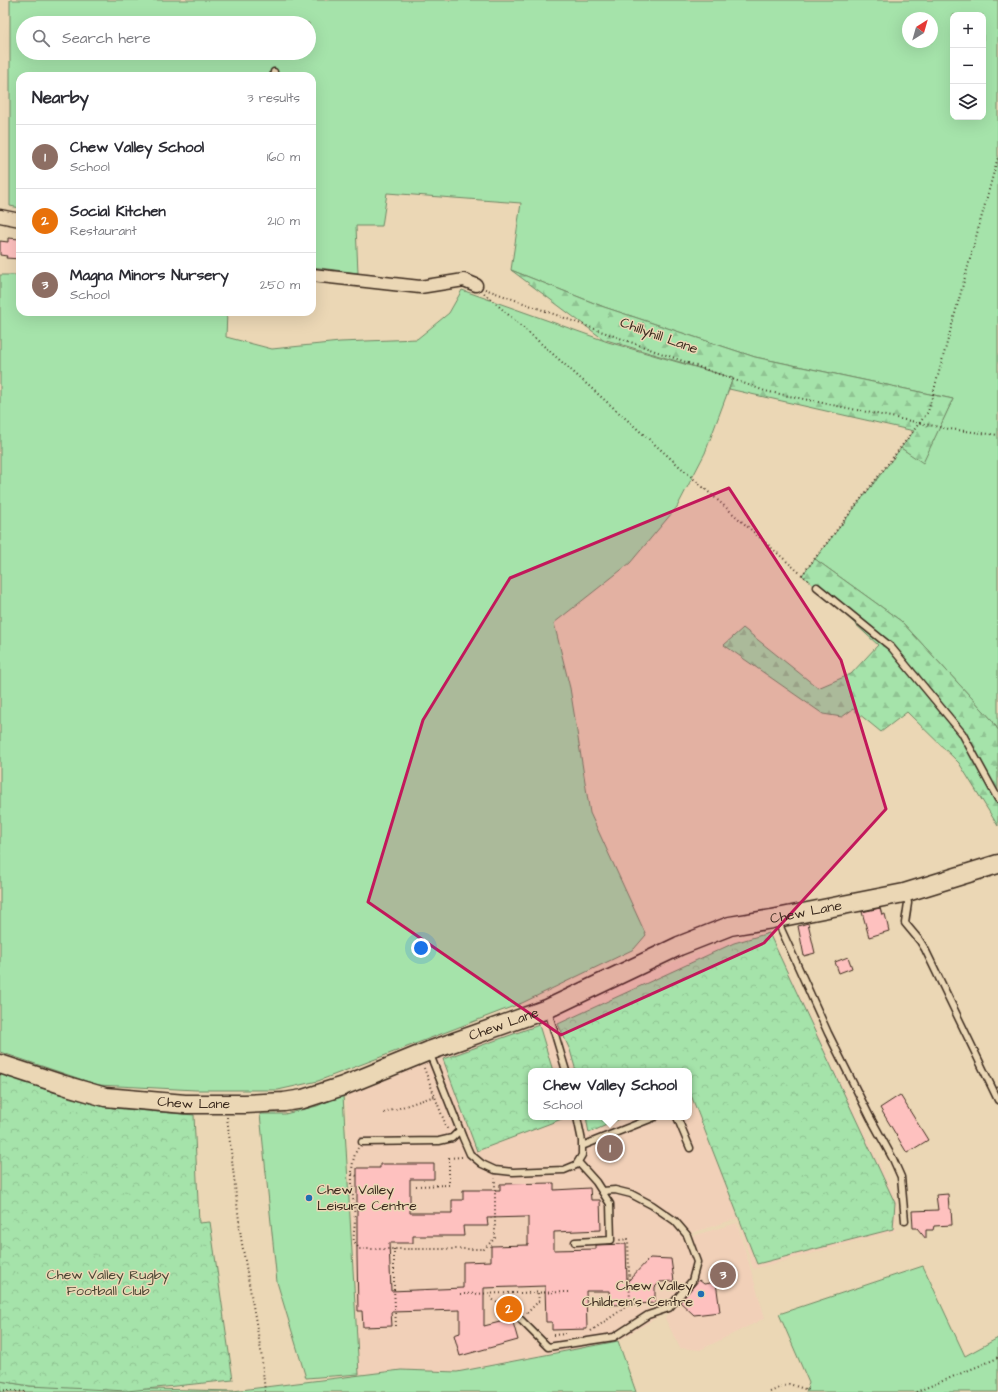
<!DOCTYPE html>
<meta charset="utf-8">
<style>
:root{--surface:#fff;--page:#f7f7f7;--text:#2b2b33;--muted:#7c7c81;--line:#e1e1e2;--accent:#1f6fb2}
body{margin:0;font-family:"Architects Daughter",sans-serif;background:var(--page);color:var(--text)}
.controls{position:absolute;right:12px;top:12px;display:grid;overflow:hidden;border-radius:8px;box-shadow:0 4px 16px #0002}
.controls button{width:36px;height:36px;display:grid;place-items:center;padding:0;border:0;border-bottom:1px solid var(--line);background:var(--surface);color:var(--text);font:20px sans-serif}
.compass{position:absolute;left:902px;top:12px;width:36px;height:36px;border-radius:50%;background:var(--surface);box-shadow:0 4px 16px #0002;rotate:37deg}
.you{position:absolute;left:421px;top:948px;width:14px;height:14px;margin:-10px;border:3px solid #fff;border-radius:50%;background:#1a73e8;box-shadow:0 0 0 6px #1a73e833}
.badge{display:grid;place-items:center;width:26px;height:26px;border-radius:50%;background:var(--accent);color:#fff;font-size:13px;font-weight:700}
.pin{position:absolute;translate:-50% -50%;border:2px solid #fff;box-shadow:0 1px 4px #0006}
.popup{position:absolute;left:528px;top:1068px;width:164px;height:52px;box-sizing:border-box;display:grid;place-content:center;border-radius:8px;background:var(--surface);filter:drop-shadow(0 1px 3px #0005);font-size:13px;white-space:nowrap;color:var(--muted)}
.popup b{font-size:15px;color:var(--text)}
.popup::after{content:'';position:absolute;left:50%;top:100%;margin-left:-8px;border:8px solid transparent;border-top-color:var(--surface)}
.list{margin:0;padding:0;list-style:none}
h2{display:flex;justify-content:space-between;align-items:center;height:52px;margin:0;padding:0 16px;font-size:17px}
h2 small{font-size:13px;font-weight:400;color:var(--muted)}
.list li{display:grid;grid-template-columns:26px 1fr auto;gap:12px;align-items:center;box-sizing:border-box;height:64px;padding:0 16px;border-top:1px solid var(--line)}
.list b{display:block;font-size:15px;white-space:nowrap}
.list p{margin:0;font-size:13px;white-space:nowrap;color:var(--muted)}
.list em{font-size:13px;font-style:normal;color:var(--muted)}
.icon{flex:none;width:22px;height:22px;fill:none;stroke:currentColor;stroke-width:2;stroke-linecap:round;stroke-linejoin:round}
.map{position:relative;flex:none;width:998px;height:1392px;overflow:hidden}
.search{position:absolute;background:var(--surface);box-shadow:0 4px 16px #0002;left:16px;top:16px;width:300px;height:44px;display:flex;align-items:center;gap:10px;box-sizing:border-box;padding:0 14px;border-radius:22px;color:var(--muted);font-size:15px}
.panel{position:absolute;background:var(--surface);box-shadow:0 4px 16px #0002;left:16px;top:72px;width:300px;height:244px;border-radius:12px}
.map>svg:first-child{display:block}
.built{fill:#f1d0b8;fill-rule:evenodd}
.grass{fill:#a5e3aa;stroke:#708664;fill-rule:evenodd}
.forest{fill:url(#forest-firs);stroke:#708664}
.park{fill:url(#park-crowns);stroke:#708664}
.building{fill:#fec1bf;stroke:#3b2a1e;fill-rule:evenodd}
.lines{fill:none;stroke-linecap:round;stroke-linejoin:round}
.service-casing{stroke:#3b2a1e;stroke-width:9}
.minor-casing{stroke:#3b2a1e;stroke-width:15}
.secondary-casing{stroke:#3b2a1e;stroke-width:21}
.path{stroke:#3b2a1e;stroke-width:2;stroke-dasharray:1 3;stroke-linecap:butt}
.service{stroke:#ebd7b5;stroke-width:6}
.minor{stroke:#ebd7b5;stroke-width:12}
.secondary{stroke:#ebd7b5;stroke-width:18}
.marked{fill:#c2185b;fill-opacity:0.2;stroke:#c2185b;stroke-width:3;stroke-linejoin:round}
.poi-dot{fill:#1f6fb2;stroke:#ebd7b5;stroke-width:1.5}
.labels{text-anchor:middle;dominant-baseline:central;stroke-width:3;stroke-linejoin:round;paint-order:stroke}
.street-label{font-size:14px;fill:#3b2a1e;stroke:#ebd7b5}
.poi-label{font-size:14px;fill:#3b2a1e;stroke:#ebd7b5;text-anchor:start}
.park-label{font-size:14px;fill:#4b4633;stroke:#ebd7b5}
</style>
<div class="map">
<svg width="998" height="1392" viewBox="0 0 998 1392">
<defs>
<pattern id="forest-firs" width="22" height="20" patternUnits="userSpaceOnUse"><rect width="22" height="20" fill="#a5e3aa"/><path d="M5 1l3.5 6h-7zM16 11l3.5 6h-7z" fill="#8fc392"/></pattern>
<pattern id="park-crowns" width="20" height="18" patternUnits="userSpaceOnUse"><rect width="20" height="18" fill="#a5e3aa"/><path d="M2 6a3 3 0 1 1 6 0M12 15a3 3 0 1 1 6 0" fill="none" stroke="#8fc392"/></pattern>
</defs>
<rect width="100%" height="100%" fill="#ebd7b5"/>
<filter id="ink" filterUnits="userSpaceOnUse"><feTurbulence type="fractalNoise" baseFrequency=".025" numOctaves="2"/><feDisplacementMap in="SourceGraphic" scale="8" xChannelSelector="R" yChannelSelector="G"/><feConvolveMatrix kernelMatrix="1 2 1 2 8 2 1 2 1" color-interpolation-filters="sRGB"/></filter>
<g filter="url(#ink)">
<path class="built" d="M770,932L897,1201L895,1231L753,1269L738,1218L692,1233L693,1273L699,1263L692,1236L737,1223L765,1318L700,1350L680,1348L665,1318L687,1287L693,1275L662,1314L618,1341L462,1372L401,1370L359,1374L346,1094L728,940ZM531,1071H689V1117H531Z"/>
<path class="grass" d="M10,0H998V730L992,720L901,621L815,559L901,448L923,462L953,399L755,357L604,307L511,270L521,203L387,193L382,226H356L358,273L312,267V76H20V208L10,206ZM953,15H983V117H953ZM908,18H932V42H908ZM23,23H309V53H23Z
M0,275H20V312H227L226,337L272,349L340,342L417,339L449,313L462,290L608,342L733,378L705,453L677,507L630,563L554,623L570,688L590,813L646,935L634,949L522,1003L318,1081L278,1090H196L98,1085L0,1052Z
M343,1095L359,1374L306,1378L277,1282L260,1114H285L317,1106Z
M923,1266L965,1356L998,1338V1392H806L809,1383L779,1314Z
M618,1341L636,1392H0V1381L30,1386L233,1391L401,1370L457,1372Z"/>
<path class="forest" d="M511,270L604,307L755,357L953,399L923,463L901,448L914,431L729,389L733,378L603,339Z
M815,559L901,621L992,720L998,730V826L959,763L907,712L881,732L853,709L842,717L823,714L724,645L743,628L818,688L851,674L878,645L802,575Z"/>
<path class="park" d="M769,933L895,1203L893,1229L757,1264L689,1090V1071H576L570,1050L558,1024L734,943Z
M539,1025L553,1071H531V1117H567L477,1151L443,1059Z
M0,1073L71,1098L113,1108L194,1115L199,1223L210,1222L233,1380L127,1391L30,1386L0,1381Z
M586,1117H624L589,1133Z"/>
<path class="building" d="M8,238L20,239V259L6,258L7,256L0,255V241L8,242Z
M880,908L882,915L885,914L889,931L869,937L862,912Z
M808,923L815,953L804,956L798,926Z
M848,957L852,968L839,973L835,962Z
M900,1095L928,1140L907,1153L880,1108Z
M380,1164H434V1179H410V1213H452V1200H463V1190H500V1184L554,1183V1190L590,1188L591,1200H600L601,1230L554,1232V1250L596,1249V1245L626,1244L627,1282L650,1258L671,1259L674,1281L660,1282L655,1287V1303L610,1305L609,1291H586L587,1329L552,1330V1322H546L545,1286L484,1288V1326L512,1319L518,1340L460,1356L454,1335L460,1333V1310L391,1312L392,1326L363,1327L362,1311H358L357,1255V1168H380ZM528,1217V1245L491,1246V1261L463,1262V1288L391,1291L389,1243H413V1236H464L463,1226H488L487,1218Z
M948,1194L949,1209H951L952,1225L934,1226L933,1230H926V1239L917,1228H913L912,1211L938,1210L936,1195Z
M699,1280L704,1284L716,1282L720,1312L694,1315L680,1302Z"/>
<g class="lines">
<defs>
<path id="service" d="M274,76V72
M817,587L891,647L962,733L998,799
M906,894L908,903L905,923L920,941L925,949L998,1100
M777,920L828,1033L870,1117L893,1159L901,1177L905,1221
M548,1011L566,1071
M429,1052L463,1138L470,1154L482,1164L495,1170L513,1172L564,1170L576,1165L582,1155V1141L577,1117
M677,1117L690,1148
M362,1142L439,1141L452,1138L460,1130
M582,1146L655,1117
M575,1242L611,1240L610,1204L596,1182L578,1162
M521,1320L548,1347L614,1337L648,1315L669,1308L692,1281L697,1262L687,1235L675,1221L652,1205L631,1194L615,1190L602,1191"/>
<path id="minor" d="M0,216L20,220
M312,275L420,287L464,280L476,285"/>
<g id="secondary">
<path id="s1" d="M0,1064L64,1085L105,1097L185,1104H245L284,1102L303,1099L343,1086L429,1051L547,1009L679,946L730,926L772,919L904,893L998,864"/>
</g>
</defs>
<use href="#service" class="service-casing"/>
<use href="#minor" class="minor-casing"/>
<use href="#secondary" class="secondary-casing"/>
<path class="path" d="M485,289L765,391L949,429L998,435
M484,293L810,582
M802,575L928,412L998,157
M424,1068L448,1131
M384,1113L435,1096
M227,1117L241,1238L261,1351L265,1392
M358,1148C347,1165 354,1200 355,1219C355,1226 353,1235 354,1241C355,1243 358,1247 359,1249H484L495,1238V1178
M352,1174L357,1176
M416,1186L449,1185V1158L462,1157
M394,1249V1288L396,1326
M489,1293L492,1299L515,1316
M460,1294L570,1292
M527,1313L539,1301L538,1293
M591,1331L630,1304L628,1239L619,1240
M553,1335L566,1334
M0,1390L26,1392
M770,1392L789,1384L808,1390L809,1392
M916,1392L998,1358"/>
<use href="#service" class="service"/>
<use href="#minor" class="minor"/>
<use href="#secondary" class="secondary"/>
</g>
</g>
<path class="marked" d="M729,488L841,660L886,809L764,943L561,1035L368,902L423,720L510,578Z"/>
<g class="poi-dot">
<circle cx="309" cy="1198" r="4"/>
<circle cx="701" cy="1294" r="4"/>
</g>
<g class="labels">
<g class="street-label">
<text transform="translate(659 336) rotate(20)">Chillyhill Lane</text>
<text stroke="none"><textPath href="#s1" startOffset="847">Chew Lane</textPath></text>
<text stroke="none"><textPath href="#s1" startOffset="523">Chew Lane</textPath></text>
<text stroke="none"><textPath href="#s1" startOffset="199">Chew Lane</textPath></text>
</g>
<g class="poi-label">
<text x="317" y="1190">Chew Valley<tspan x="317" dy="16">Leisure Centre</tspan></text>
<text x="693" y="1286" text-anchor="end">Chew Valley<tspan x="693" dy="16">Children's Centre</tspan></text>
</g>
<g class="park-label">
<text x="108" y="1275">Chew Valley Rugby<tspan x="108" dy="16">Football Club</tspan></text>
</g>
</g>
</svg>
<div class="controls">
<button>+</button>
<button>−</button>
<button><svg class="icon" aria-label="layers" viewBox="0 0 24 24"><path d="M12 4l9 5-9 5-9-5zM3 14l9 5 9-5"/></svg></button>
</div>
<svg class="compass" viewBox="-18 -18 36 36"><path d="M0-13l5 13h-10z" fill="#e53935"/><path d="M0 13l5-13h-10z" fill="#7c7c81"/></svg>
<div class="you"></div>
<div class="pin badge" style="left:610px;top:1148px;background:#8d6e63">1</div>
<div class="popup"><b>Chew Valley School</b>School</div>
<div class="pin badge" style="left:509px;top:1309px;background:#e8710a">2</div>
<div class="pin badge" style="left:723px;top:1275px;background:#8d6e63">3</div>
<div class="search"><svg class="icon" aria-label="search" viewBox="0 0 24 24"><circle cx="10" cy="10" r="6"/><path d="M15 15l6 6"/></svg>Search here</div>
<section class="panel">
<h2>Nearby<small>3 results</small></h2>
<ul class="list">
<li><span class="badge" style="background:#8d6e63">1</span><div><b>Chew Valley School</b><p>School</p></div><em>160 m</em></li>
<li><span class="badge" style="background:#e8710a">2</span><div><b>Social Kitchen</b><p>Restaurant</p></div><em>210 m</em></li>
<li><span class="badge" style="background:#8d6e63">3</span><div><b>Magna Minors Nursery</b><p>School</p></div><em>250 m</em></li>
</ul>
</section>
</div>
